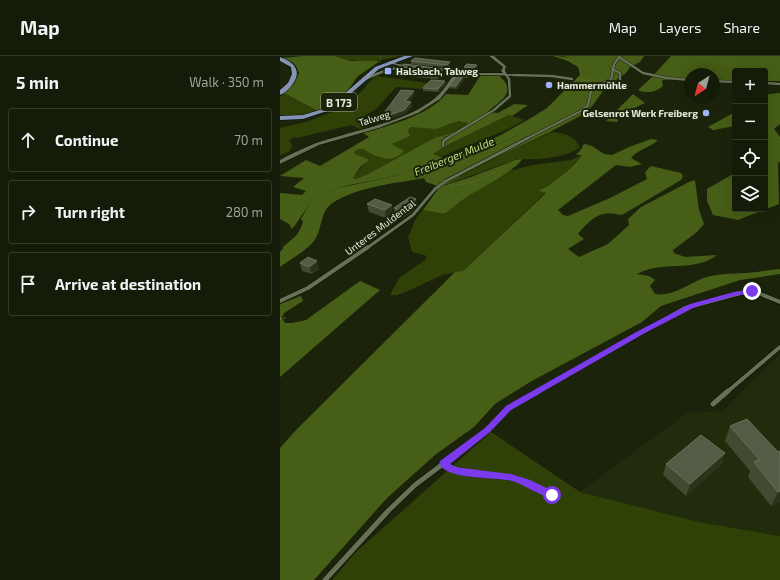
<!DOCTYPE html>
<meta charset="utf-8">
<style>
:root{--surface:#141b08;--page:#1d2412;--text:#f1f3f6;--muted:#9da19c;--line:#333929}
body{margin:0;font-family:"Exo 2",sans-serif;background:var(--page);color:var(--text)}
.controls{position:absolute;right:12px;top:12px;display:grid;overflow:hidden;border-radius:4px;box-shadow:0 4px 16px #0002}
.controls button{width:36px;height:36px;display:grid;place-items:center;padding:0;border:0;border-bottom:1px solid var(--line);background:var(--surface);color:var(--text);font:20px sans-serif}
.compass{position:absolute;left:404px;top:12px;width:36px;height:36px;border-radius:50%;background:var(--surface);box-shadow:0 4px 16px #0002;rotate:216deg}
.stop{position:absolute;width:12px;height:12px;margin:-9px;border:3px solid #7c3aed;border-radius:50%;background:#fff}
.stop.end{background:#7c3aed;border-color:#fff;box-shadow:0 1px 4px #0008}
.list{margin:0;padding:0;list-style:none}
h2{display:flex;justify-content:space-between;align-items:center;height:52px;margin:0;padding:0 16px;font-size:17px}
h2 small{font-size:13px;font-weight:400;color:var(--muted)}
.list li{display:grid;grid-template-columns:26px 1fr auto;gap:12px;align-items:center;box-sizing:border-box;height:64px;margin:0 8px 8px;padding:0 8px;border:1px solid var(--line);border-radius:4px}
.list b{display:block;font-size:15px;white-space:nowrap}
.list em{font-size:13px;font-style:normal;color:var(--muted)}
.icon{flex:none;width:22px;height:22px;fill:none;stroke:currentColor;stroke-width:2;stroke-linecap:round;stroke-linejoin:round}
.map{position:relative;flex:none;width:500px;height:524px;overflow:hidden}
header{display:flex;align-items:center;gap:24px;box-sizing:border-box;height:56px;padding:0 20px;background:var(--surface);border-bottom:1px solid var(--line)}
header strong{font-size:19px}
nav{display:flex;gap:22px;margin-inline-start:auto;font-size:14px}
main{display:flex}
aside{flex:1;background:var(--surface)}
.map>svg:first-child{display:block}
.built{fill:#202c0b}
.green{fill:#2f4107}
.forest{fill:#465e16;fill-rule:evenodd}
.water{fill:#485f17}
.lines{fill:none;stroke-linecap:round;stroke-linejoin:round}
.stream-far1{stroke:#485f17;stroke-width:1.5}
.stream{stroke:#485f17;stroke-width:2}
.service-far3-casing{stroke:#060d00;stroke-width:3}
.service-far2-casing{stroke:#060d00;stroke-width:4}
.service-far1-casing{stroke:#060d00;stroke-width:5}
.service-casing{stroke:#060d00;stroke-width:6}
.minor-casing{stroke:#060d00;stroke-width:1}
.primary-casing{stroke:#060d00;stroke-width:1}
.path-far1{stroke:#7c8470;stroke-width:1;stroke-dasharray:0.5 1.5;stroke-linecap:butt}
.path{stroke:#7c8470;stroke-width:1.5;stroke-dasharray:1 3;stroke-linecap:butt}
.service-far3{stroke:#667155;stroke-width:2.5}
.service-far2{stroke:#667155;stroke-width:3}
.service-far1{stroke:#667155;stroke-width:4}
.service{stroke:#667155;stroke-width:5}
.minor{fill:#667155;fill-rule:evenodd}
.primary{fill:#8594b5;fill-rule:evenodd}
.wall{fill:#414b32}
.shaded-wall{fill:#2b341b}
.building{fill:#535c44;stroke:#6a725c}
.route{fill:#7c3aed}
.poi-dot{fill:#a1b3fd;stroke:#1b240b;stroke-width:1.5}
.labels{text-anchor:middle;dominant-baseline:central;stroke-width:4;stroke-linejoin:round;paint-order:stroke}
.far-poi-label{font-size:10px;font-weight:bold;fill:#e4eadb;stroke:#1b240b;text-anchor:start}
.far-street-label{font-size:10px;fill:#e4eadb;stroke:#1b240b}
.shield{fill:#1b240b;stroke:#a8af9d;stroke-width:1}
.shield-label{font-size:11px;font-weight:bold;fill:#e4eadb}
.far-water-label{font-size:11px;font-style:italic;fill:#badf7e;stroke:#1b240b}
</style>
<header>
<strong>Map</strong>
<nav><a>Map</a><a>Layers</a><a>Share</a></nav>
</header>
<main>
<aside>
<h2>5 min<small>Walk · 350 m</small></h2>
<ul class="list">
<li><svg class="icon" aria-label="ahead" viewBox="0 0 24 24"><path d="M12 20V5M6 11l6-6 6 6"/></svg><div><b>Continue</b></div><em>70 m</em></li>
<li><svg class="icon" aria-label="right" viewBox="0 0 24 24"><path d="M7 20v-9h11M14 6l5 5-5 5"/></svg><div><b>Turn right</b></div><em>280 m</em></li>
<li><svg class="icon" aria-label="arrive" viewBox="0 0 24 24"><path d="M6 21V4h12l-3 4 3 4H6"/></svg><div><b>Arrive at destination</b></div></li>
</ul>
</aside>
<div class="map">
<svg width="500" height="524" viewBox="0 0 500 524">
<rect width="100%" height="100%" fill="#1b240b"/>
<path class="built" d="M500,298V480L419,466L300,436L407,357L443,355Z"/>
<path class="green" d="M55,0H119C95,6 79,8 55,0Z
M96,20L148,27L143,33L116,31L96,53L81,62L97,66L80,73L71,69L17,82L15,81L9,84L12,90L9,96L0,99V72L29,65L65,51C68,44 75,43 80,37C86,31 89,25 96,20Z
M4,37L38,55L16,60H0V41Z
M229,59L244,64L226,74L160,101L152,99L163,91Z
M179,65L188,67C178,74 168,79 156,81L88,118L76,123L73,122L88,103L75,98L74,96L79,93H83L99,102L121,92L114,91L111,88L130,80L128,74L131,71H163Z
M272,76C285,77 294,80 300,91C287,102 254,104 237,103L160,131L180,121L179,119Z
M302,99C295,109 273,128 261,133L266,136L183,215L162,219L128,235L117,239H110L119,222L145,204L147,200L132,196L128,181C135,168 132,165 143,154L164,158L188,140L229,115L253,109L291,104Z
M211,376L300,436L419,466L500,480V524H52L75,497Z"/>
<path class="forest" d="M23,0H55L71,5H100L78,20L68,34L51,49L38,55L4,37L14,28L19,17C16,7 12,5 2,2Z
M284,0H364L360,6L350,11L346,17L325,32L313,49L304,58L268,77L179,119L180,121L163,130L188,122L235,104L242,103C238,113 198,134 187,141C179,146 172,153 164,158L143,154L158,133L155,129L146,126L144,122L150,116L197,98L234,81L281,48L296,34L307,19L325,15L307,18C304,8 293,3 284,0Z
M391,0H500V25H485V15H455V25H434V18H410V24H382L383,30C377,36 365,38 358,34L370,23Z
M202,17L219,18C220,22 223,23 225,26C234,40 215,48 208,56L218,57L234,48L248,49L232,60L229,59L163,91L153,98L163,102C147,108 131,115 114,120C88,127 57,127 35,144C25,151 20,164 12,173L9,168L0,163V137L22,139L26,135L13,131L24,122L0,120L26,104L40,110L89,81L83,77C109,70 149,59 166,38L188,39ZM179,65L188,67C178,75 168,79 156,81L88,118L76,123L73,122L81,110L88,105V103L75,98L74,96L79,93H83C96,101 111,109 124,95C120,91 115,92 112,88L130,80L128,74L131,71L156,73Z
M500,37V68L494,73L500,81V105L498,108L499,148L458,164L433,159L427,145V133L455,117V153H485V40L489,38Z
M353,38L365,47L343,57V59L346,60L336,61L338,64L337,66L326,65Z
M455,56V70L433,74L428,71Z
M371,83L378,84C370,92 358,93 351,102L362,108L350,111L336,109L278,154L283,159L288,160L330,142L367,123L365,116L371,110L401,117L403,120L401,124L342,159C320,154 312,161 298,178L304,183L288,193L299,201L328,188L349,169L348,163L361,151L409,126L415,124L419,154L424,168L417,176L393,194L394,197L405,201L437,199C414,217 382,204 357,218L369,220L375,224L370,230L375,238C391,241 407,229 421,223C436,217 451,218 466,217C478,216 489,214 500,213V218L460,224L381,250L362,266L250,326L215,348L194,371L155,399L107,442L34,524H0V392L17,373L175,216L183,215L266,137L259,135C262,132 266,131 269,129C280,121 296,109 302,99H296L302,92L303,89L305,88L312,90L324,98L332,99L349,91Z
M80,225L100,234L0,321V248L21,240L23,245L4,257L2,262L5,267H12L26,264Z"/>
<path class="water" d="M273,0C287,0 303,3 307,18C305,28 286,43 279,51L234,81L197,98L150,116L144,122C118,127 67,132 48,151C41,158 41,176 34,185C26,195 11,203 0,211V196L3,193V191C14,181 18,181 23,166L21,163L27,152L34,144L45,137L58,132L115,120L180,96L219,80L251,62L267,52L300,19L298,11L288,5Z"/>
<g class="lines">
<path class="stream-far1" d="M305,19L322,16"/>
<path class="stream" d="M142,113L149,99L172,85"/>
<defs>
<path id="service-far3" d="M339,1L363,17L387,22L410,24
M332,13L340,17V30
M233,19L272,20L292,23
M434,25L455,26
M485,27L500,28
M166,83L214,54L230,40L229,23L226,19
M246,83L301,55L308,49L312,31L331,24L334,8L340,0"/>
<path id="service-far2" d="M163,90V86L167,82
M87,192L133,159L155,133L166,125L248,82"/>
<path id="service-far1" d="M0,245L28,232L88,191
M257,336L405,252L468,235L478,237L500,246
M447,336L500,291"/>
<path id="service" d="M433,348L448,335
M163,408L187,417L235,422L272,439
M45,524L109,454L135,429L208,374L229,352L259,335"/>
<path id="minor" d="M209,0H214L226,10L225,15L227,18H235V20L201,19L181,17L160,43L138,57L99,72L39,89L0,108V104C18,94 36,86 56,81C89,71 128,64 155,42C164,35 169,24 176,16L152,13H151V11L201,17H223L221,15L223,11Z
M109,5L118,8L134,10L132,11H125L124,12L108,15L86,24H82V22L106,13L120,10L108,7Z"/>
<path id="primary" d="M124,0H133L99,13L60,47L47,55L23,63L0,64V60L23,59L43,53L56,45L95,11Z
M0,1C14,6 23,15 12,29C9,33 5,37 0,39V34L8,27L12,18L11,11L0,5Z"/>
</defs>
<use href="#service-far3" class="service-far3-casing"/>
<use href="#service-far2" class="service-far2-casing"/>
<use href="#service-far1" class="service-far1-casing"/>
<use href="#service" class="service-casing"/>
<use href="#minor" class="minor-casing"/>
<use href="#primary" class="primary-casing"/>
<path class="path-far1" d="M100,0L101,5
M297,23L311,25
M170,130L194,126L216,116"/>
<path class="path" d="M0,263L5,262"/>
<use href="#service-far3" class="service-far3"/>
<use href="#service-far2" class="service-far2"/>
<use href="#service-far1" class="service-far1"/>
<use href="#service" class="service"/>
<use href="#minor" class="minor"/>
<use href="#primary" class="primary"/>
</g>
<path class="wall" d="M131,5L170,9L167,12L131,8Z
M124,8L163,17L158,23L133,21V16L120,15V11Z
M184,11L197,12L194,15L184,14Z
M180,16L190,19L188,22H185L177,33L170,32V29Z
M165,25L166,28L159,36L143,35V32Z
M134,39L128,46H131L132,50L125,58L110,63L104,61V57Z
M87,148L113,156L106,162L89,156Z
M137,150L131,157L123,162L115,160L114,152Z
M20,207L39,213L32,218L22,215Z
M450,370L498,396L500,446L491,450L468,421L470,415L445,385Z
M445,397L441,409L406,440L383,419L386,408Z"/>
<path class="shaded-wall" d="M170,6V9L167,12V9Z
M197,9V12L194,15V12Z
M163,13V17L158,23V18Z
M190,17V19L188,22V19Z
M184,19L185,22L177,33L176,30Z
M165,25L166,28L159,36L158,33Z
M134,35V39L125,49V45Z
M131,46L132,50L125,58L110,63V59Z
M136,143L137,150L131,157L123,162L122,155Z
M112,149L113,156L106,162L105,154Z
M37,205L39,213L32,218L29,211Z
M445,397L441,409L406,440L410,428Z
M500,435V446L491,450L498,436Z"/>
<path class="building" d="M135,2L170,6L167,9L131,5Z
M124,8L163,13L158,18L133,16L137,13L120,11Z
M187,8L197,9L194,12L184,11Z
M180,16L190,17L188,19H184L176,30L170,29Z
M151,24L165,25L158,33L143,32Z
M121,34L134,35L125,45L131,46L124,54L110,59L104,57Z
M130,141L136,143L130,150L122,155L114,152Z
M95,143L112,149L105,154L87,148Z
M28,201L37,205L29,211L20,207Z
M467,363L498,396L500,395V435L498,436L474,406L480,404L450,370Z
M421,379L445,397L410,428L386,408Z"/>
<path class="route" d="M472,233L475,235L474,237L454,240L415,251L363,278L231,354L210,376L170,408L175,411L231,418L250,424L275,436L276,439L275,442C268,444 242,428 233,425C215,421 168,424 159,408L160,405L205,372L226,350L358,275L410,248L454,236Z"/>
<g class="poi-dot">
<rect x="104" y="11" width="8" height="8" rx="2"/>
<circle cx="269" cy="29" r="4"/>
<circle cx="426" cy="57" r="4"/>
</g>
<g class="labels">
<g class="far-poi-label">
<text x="116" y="15">Halsbach, Talweg</text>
<text x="277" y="29">Hammermühle</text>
<text x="418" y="57" text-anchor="end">Gelsenrot Werk Freiberg</text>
</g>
<g class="far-street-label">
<text transform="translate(94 62) rotate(-17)">Talweg</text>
<text transform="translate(100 171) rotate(-37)">Unteres Muldental</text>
</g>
<rect class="shield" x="41" y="37" width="36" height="18" rx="3"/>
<g class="shield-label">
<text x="59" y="46">B 173</text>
</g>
<g class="far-water-label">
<text transform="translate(174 100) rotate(-22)">Freiberger Mulde</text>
</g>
</g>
</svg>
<div class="controls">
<button>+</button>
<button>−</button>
<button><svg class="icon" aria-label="locate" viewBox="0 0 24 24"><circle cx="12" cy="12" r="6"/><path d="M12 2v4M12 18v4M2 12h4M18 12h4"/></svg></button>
<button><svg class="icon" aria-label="layers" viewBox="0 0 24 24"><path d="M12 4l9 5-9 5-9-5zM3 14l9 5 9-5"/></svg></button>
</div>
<svg class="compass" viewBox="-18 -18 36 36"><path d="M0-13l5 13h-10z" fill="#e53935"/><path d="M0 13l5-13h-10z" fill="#9da19c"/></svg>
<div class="stop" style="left:272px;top:439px"></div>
<div class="stop end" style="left:472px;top:235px"></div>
</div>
</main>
